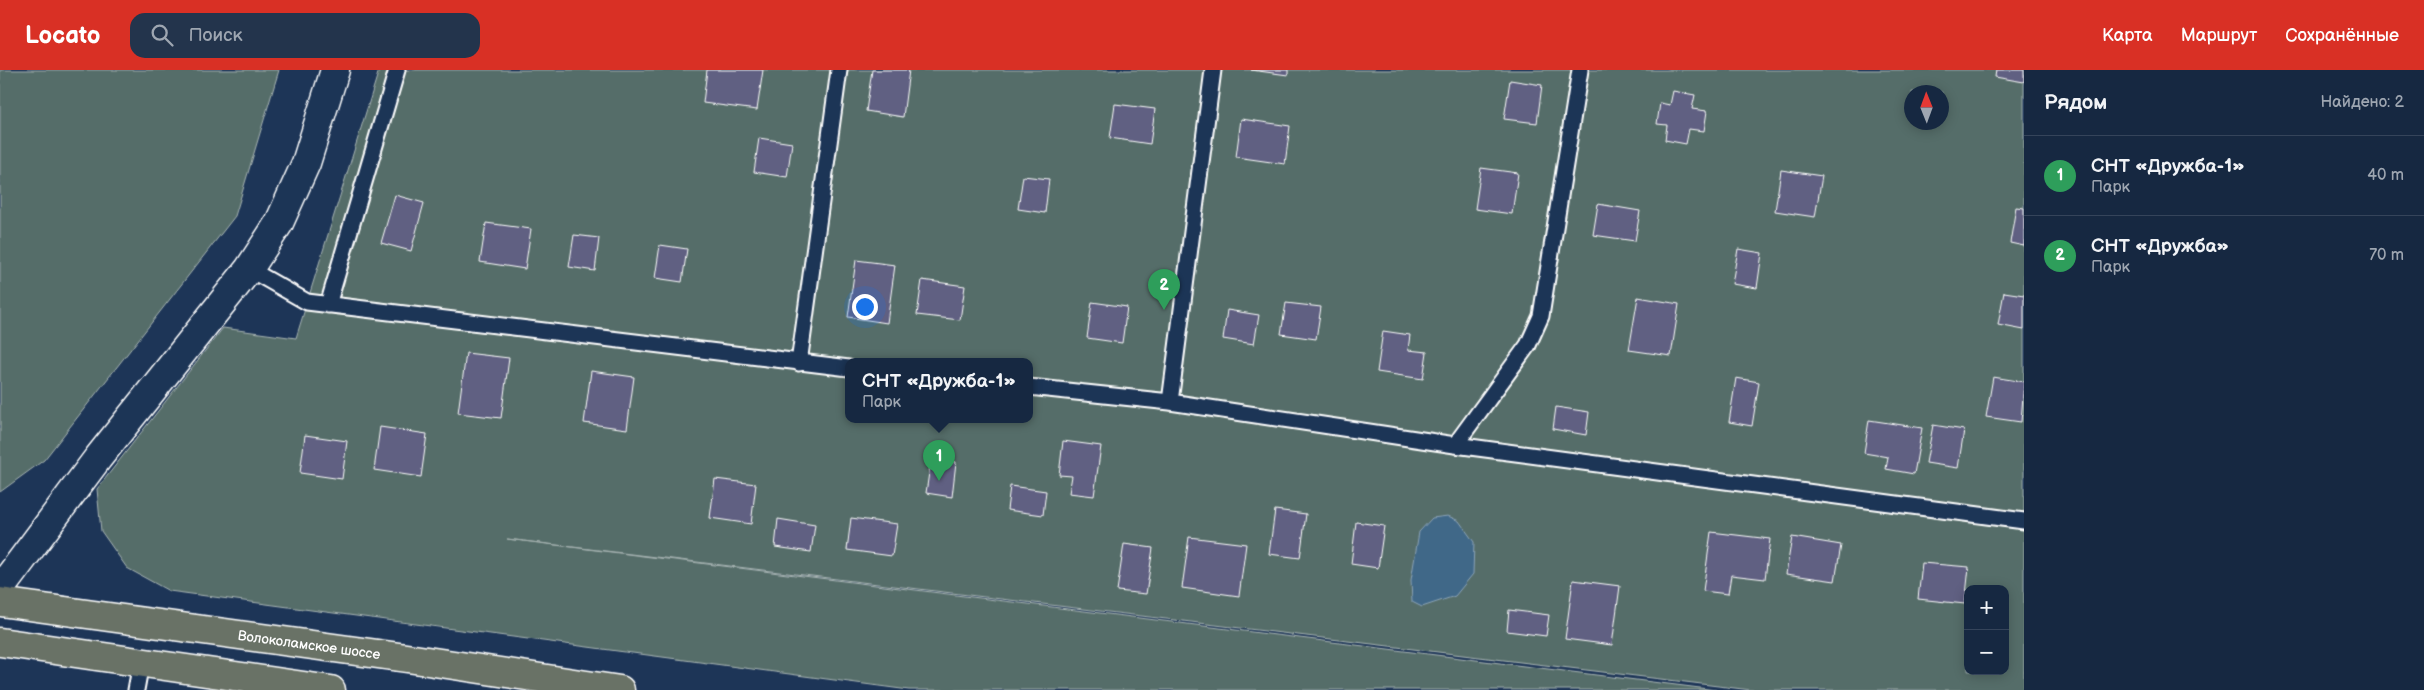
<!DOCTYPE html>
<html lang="ru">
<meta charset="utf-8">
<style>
:root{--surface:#162841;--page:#23344c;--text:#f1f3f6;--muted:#9ea6b1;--line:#35445a;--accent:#d93025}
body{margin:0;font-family:"Balsamiq Sans",sans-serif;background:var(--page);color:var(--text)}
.controls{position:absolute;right:15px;bottom:15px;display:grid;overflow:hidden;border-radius:10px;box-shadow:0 2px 12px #0003}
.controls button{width:45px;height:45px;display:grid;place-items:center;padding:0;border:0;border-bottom:1px solid var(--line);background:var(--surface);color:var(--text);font:25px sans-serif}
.compass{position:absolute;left:1904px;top:15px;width:45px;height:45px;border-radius:50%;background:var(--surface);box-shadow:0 2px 12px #0003;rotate:359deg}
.you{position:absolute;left:864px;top:236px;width:18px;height:18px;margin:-12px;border:4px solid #fff;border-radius:50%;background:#1a73e8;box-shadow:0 0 0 8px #1a73e833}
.badge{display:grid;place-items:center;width:32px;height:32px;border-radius:50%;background:var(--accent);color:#fff;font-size:16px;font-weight:700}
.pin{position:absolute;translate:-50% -41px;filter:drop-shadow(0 1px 2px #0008)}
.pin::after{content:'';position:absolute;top:26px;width:18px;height:15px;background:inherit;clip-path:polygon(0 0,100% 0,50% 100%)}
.popup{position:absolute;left:845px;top:288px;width:188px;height:65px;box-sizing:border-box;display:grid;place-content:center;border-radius:10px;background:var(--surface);filter:drop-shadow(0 1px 4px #0005);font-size:16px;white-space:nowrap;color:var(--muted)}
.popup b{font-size:19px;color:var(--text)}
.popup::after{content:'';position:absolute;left:50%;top:100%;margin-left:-10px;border:10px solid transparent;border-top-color:var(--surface)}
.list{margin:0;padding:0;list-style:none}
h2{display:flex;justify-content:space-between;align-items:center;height:65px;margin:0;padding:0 20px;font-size:21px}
h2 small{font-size:16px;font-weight:400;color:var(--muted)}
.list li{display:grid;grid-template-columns:32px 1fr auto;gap:15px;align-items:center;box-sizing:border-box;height:80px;padding:0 20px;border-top:1px solid var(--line)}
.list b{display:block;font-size:19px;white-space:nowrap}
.list p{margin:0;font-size:16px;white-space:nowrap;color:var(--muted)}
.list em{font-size:16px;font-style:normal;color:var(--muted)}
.icon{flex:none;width:28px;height:28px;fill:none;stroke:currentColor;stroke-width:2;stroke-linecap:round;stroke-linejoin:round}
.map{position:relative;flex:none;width:2024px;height:620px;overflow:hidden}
header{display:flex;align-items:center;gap:30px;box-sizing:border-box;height:70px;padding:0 25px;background:var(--accent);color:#fff}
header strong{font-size:24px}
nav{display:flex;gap:28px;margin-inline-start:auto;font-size:18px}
.search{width:350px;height:45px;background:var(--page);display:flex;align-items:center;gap:12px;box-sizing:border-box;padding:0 18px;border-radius:15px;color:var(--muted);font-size:19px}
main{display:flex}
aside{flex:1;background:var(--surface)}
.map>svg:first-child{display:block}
.green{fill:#556d69;stroke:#aab6b4;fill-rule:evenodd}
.water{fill:#406788;stroke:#8ca4b8}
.building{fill:#606082;stroke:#fff}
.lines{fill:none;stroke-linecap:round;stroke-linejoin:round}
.lane-casing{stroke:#fff;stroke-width:19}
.street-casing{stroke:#fff;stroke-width:31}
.primary-casing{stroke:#fff;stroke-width:31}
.lane{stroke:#1d3557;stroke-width:15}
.street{stroke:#1d3557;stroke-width:28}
.primary{stroke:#697266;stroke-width:28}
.labels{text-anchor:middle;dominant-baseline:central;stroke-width:5;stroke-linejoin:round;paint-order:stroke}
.street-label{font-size:14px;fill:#fff;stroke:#1d3557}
</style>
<header>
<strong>Locato</strong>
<div class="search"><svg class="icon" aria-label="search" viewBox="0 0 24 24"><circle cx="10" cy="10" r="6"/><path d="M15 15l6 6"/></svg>Поиск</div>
<nav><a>Карта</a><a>Маршрут</a><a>Сохранённые</a></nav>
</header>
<main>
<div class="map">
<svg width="2024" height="620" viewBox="0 0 2024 620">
<rect width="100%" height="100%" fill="#1d3557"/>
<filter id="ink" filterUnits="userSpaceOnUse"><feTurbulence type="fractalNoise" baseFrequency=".02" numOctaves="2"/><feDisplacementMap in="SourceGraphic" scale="10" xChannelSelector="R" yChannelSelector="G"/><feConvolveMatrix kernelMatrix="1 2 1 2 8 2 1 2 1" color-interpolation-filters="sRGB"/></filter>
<g filter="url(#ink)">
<path class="green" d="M0,0H279L235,146L44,390L0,422Z
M379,0H2024V620H1751L507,469L1716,620H909L169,521L127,498L101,461L97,419L223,258L296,268ZM1912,22H1942V52H1912ZM849,292H1029V350H849ZM1968,519H2005V601H1968Z"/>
<path class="water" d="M1448,446L1459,451L1474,472L1473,504L1455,526L1422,537L1412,532L1411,510L1419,462L1432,448Z"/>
<path class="building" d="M707,0H763L757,40L703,33Z
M872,0H909L903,47L866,41Z
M1251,0H1288V5Z
M1996,0H2024V12L1995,7Z
M1510,10L1542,15L1537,53L1504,49Z
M1673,21L1695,25L1692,39L1707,41L1704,61L1689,59L1686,74L1665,70L1667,55L1657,54L1660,33L1670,35Z
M1115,34L1155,39L1150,74L1110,68Z
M1241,49L1290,56L1285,94L1236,87Z
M759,68L792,73L787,107L754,102Z
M1481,98L1518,103L1512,144L1475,139Z
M1781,100L1822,106L1815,147L1775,141Z
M1023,106L1049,109L1045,143L1018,139Z
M395,125L424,133L411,181L381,173Z
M1598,134L1640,141L1635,171L1593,165Z
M2016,137L2024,138V176L2010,173Z
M486,153L531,159L525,199L480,192Z
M574,165L599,168L595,201L569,197Z
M660,175L687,179L682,212L655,208Z
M1738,179L1762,183L1757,218L1732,214Z
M856,190L895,195L887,253L848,247Z
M922,210L965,216L960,250L917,245Z
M2004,222L2024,225V260L1998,255Z
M1638,227L1679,234L1671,286L1629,280Z
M1092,232L1127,237L1122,273L1087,268Z
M1286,233L1321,237L1316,269L1281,264Z
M1227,240L1259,245L1254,274L1223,269Z
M1383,261L1410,265L1408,280L1427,282L1423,309L1377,302Z
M466,283L509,288L501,348L458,343Z
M591,301L634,307L627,359L584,353Z
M1993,307L2024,312L2021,352L1986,347Z
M1736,308L1759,312L1752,356L1729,352Z
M1556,337L1589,342L1586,365L1553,359Z
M1869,350L1922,358L1914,404L1886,399L1888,387L1864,383Z
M1933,355L1964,360L1958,398L1926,393Z
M380,357L427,364L421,407L374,400Z
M305,365L347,371L342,409L300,403Z
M1063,371L1101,376L1094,426L1069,423L1072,406L1059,405Z
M931,389L956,392L952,427L926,423Z
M715,409L756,414L751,454L710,448Z
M1010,416L1046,421L1043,445L1007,440Z
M1275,440L1306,444L1300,488L1269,484Z
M851,448L897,454L892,486L847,480Z
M778,449L815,455L811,482L775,477Z
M1356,452L1384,456L1378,498L1351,494Z
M1711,462L1770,469L1765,509L1731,505L1728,524L1703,521Z
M1189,467L1246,474L1239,526L1182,518Z
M1792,467L1841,475L1835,511L1786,504Z
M1124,474L1153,478L1146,524L1117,521Z
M1922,493L1969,497L1965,534L1918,529Z
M1573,510L1620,516L1612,575L1565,569Z
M1509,540L1549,545L1546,566L1507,561Z"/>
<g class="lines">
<defs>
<path id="lane" d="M249,199L307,232L849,298
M328,235L397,0
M799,293L839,0
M1029,317L1170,332L1455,375L2024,451
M1170,332L1213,0
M1455,375L1528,275L1541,246L1580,0
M136,620L141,593"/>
<path id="street" d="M0,519L98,388L249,199L279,153L306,93L335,0"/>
<g id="primary">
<path id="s1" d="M0,532L414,589L620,620"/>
<path d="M0,572L331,620"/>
</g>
</defs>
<use href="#lane" class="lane-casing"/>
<use href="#street" class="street-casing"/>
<use href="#primary" class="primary-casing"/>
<use href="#lane" class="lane"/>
<use href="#street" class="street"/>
<use href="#primary" class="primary"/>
</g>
</g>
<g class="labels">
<g class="street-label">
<text stroke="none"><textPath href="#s1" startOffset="312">Волоколамское шоссе</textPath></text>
</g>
</g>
</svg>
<div class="controls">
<button>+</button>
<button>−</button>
</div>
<svg class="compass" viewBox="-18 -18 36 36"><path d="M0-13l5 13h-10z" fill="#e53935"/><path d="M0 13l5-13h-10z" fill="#9ea6b1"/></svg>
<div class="you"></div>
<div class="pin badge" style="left:939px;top:411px;background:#2e9e5b">1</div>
<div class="popup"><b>СНТ «Дружба-1»</b>Парк</div>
<div class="pin badge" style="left:1164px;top:240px;background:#2e9e5b">2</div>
</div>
<aside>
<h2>Рядом<small>Найдено: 2</small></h2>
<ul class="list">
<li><span class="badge" style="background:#2e9e5b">1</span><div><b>СНТ «Дружба-1»</b><p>Парк</p></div><em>40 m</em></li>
<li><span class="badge" style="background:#2e9e5b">2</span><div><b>СНТ «Дружба»</b><p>Парк</p></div><em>70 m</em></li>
</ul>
</aside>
</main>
